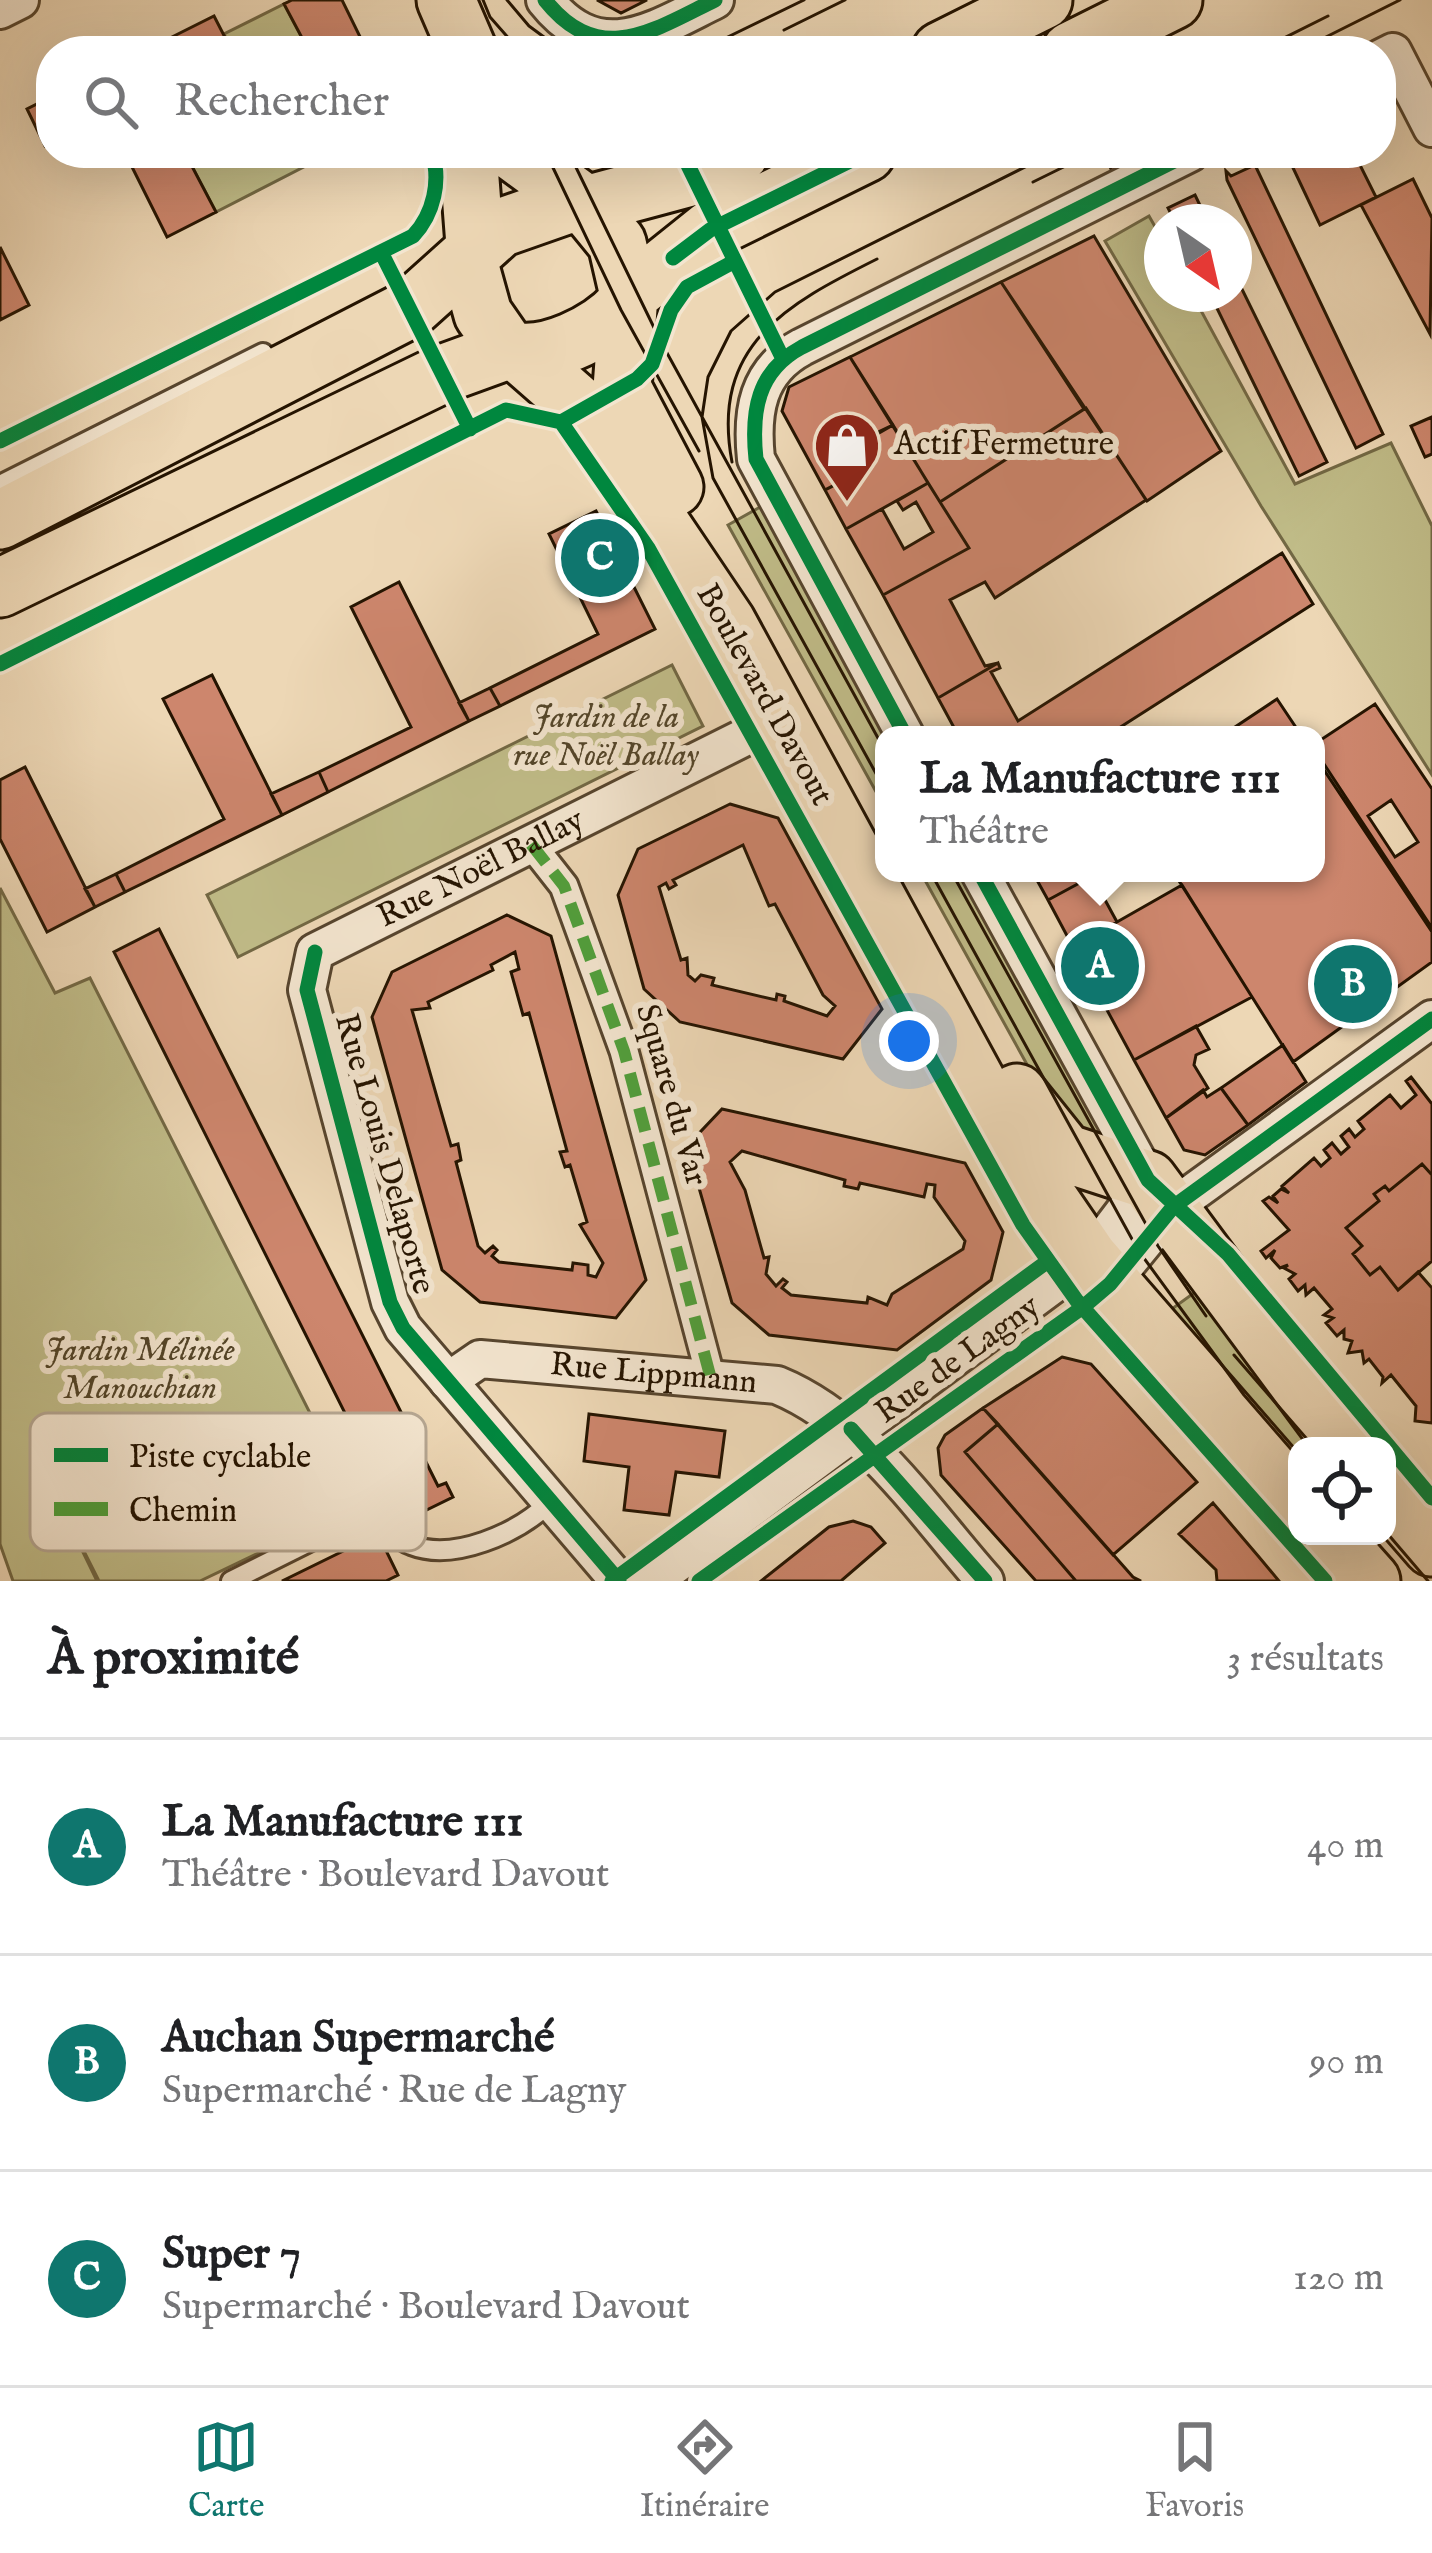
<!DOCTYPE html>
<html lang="fr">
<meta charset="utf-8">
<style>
:root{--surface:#fff;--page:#f6f6f6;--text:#202124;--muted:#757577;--line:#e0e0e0;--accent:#0f766e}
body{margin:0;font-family:"IM FELL English",serif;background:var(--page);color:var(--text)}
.controls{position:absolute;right:36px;bottom:36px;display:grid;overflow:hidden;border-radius:24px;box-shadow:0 12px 48px #0002}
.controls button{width:108px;height:108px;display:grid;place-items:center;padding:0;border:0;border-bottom:3px solid var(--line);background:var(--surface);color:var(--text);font:60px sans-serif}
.compass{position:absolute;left:1144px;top:204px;width:108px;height:108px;border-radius:50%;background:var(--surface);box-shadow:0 12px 48px #0002;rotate:146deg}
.you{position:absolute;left:909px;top:1041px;width:42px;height:42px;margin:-30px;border:9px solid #fff;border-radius:50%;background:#1a73e8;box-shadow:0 0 0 18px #1a73e833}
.badge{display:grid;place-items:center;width:78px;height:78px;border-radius:50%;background:var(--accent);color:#fff;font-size:39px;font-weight:700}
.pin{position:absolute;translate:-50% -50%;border:6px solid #fff;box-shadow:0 3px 12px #0006}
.popup{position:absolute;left:875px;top:726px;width:450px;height:156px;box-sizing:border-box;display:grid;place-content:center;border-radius:24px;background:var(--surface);filter:drop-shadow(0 3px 9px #0005);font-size:39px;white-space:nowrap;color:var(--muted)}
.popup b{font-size:45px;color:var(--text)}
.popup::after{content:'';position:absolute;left:50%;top:100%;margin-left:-24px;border:24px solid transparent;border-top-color:var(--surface)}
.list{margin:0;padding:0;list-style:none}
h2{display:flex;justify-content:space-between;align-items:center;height:156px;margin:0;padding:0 48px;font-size:51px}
h2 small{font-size:39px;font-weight:400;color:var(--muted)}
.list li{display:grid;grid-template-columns:78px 1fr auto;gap:36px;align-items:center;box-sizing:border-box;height:216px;padding:0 48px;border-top:3px solid var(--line)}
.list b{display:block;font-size:45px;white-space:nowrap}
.list p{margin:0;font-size:39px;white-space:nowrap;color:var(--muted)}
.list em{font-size:39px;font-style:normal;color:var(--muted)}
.icon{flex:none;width:66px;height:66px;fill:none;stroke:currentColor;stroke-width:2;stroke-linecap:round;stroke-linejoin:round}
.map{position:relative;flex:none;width:1432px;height:1581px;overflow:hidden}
.search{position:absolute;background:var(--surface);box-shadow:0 12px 48px #0002;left:36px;right:36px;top:36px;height:132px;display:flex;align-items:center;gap:30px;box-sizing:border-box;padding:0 42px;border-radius:48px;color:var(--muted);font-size:45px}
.sheet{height:804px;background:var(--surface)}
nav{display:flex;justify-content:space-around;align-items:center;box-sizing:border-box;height:168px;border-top:3px solid var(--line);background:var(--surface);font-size:33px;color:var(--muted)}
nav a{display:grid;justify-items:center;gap:6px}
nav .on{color:var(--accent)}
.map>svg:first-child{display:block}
.green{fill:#c0bc88;stroke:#726844;stroke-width:3}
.building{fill:#cd866d;stroke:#251401;stroke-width:3;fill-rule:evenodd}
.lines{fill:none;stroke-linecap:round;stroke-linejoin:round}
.service-casing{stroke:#57452e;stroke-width:24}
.pedestrian-casing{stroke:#57452e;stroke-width:33}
.minor-casing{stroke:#57452e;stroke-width:42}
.primary-casing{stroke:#251401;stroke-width:63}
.service{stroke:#f3e5cf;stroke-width:18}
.pedestrian{stroke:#f3e5cf;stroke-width:27}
.minor{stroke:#f3e5cf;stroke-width:36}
.primary{stroke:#edd7b5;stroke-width:57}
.tram{stroke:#251401;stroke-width:3}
.quiet{stroke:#50a03c;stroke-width:12;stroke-dasharray:24 12;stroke-linecap:butt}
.cycleway-casing{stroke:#f3e5cf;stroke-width:22}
.cycleway{stroke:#00873e;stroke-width:15}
.labels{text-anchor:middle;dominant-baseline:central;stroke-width:12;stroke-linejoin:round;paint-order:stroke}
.poi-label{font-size:33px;fill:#251401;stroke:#f3e5cf;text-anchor:start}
.street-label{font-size:33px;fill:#251401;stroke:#f3e5cf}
.park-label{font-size:33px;font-style:italic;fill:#54462a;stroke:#f3e5cf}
.key{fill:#f3e5cf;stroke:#b5a691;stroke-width:3}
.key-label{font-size:33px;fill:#251401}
</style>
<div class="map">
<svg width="1432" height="1581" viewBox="0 0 1432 1581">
<rect width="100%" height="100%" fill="#edd7b5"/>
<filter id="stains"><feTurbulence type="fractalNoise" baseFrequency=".00167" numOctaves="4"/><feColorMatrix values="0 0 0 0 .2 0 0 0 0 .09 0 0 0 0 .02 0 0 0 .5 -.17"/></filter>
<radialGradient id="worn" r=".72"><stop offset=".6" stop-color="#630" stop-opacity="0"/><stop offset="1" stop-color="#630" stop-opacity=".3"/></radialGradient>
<path class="green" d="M284,4L309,51H232L224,34Z
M185,153H331L216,212Z
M1149,216L1162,239V294H1192L1295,484L1391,443L1432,526V775L1261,506L1105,241Z
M762,506L887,735L884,806L728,525Z
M672,665L703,726L238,957L207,895Z
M921,873H962L1111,1148L1055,1115Z
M0,888L55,993L90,978L357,1506L200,1581H99L39,1462L97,1581H13L0,1544Z
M1198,1290L1324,1446H1297V1466L1169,1311Z"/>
<path class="building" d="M292,0H342L367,51H309L284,4Z
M597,0H647L621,13Z
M214,16L232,51H144Z
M51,97V142L45,146L27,109Z
M125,153H185L216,212L167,237Z
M1133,153H1144L1148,161L1115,177L1109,165Z
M1286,153H1354L1376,197L1320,225Z
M1255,165L1383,434L1356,448L1227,180L1226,171L1231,176Z
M1413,179L1432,218L1430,334L1361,205Z
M1195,195L1208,222H1175L1168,208Z
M1094,236L1221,451L1147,501L1001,282Z
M0,247L29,305L0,320Z
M1234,273L1327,462L1299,476L1210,294H1234Z
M1001,282L1084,409L940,502L850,357Z
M850,357L893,425L874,436L866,434L853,414L821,436L847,479L825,490L782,411L789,387Z
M1086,408L1146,500L995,598L985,582L950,600L985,666L998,663L938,698L883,595L969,548L940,502Z
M1432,417V454L1425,457L1411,426Z
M893,425L928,483L846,529L825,490L858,473L843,449Z
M928,483L969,548L883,595L846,529L882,509L904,549L933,532L916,502L903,510L897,501Z
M596,511L655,629L500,706L490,688L598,634L549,534Z
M1282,553L1313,604L1108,735H958L938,698L998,663L1000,668L991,672L1018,721Z
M399,582L469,721L328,792L319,772L411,727L351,607Z
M212,675L282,815L125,892L116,874L224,819L163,699Z
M490,688L500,706L469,721L459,703Z
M1277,699L1301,735H1223Z
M1375,704L1432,789V928L1316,752V743ZM1391,800L1418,842L1395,857L1368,816Z
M1316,758L1432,932V962L1293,1062L1174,873H1316Z
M25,767L95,907L47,932L0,839V780Z
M319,772L328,792L282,815L271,794Z
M730,804L778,818L882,1009L843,1059L680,1022L644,989L618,895L638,849ZM743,845L769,906L775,904L823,995L835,1006L827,1016L784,1001L785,996L777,994L776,1000L712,985L714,978L701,975L695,981L688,975L687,958L681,960L659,887L666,883L669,889L676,885L673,880Z
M1033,873H1098L1048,900Z
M1098,873H1106L1113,885L1104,898L1117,922L1073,947L1048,900Z
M116,874L125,892L95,907L85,889Z
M1182,885L1252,997L1134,1060L1073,947Z
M507,915L551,936L646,1280L616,1318L480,1302L442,1270L372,1017L392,972ZM515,952L519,969L511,972L523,1015L529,1013L567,1151L560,1152L565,1167L570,1165L587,1222L580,1225L603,1263L596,1277L588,1275V1265L573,1263L572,1270L499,1262L492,1256L497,1250L493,1246L485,1253L478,1246L456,1162L461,1160L458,1144L451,1146L412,1010L430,1008L428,1002L493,970L491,965Z
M159,929L438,1486L446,1483L453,1497L400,1523L114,952Z
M1196,1026L1209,1049L1196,1055L1194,1065L1208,1088L1166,1118L1134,1060Z
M1283,1045L1306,1082L1248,1125L1221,1088Z
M1411,1077L1432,1104V1175L1422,1164L1389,1191L1385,1186L1374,1194L1379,1201L1346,1228L1362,1246L1353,1254L1370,1275L1380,1267L1398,1290L1418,1272L1432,1288V1423L1415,1421L1416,1406L1391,1375L1382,1383L1383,1377L1369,1359L1364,1363L1362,1351L1348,1353L1352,1341L1344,1339V1330L1337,1336L1326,1323L1333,1318L1324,1315L1332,1309L1314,1288L1306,1295L1305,1285L1298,1291L1289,1279L1295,1274L1284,1268L1288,1265L1280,1268L1271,1258L1275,1250L1266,1258L1261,1251L1289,1230L1263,1201L1269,1197L1278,1203L1273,1196L1281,1189L1289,1193L1282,1186L1314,1158L1321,1166L1330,1158L1324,1150L1332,1143L1341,1154L1349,1147L1341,1136L1349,1129L1355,1137L1364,1129L1358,1121L1390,1095L1401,1108L1416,1095L1406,1081Z
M1221,1088L1248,1125L1205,1155L1184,1150L1166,1118L1203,1090L1207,1097Z
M722,1109L965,1163L1003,1232L991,1280L897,1350L769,1335L732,1303L687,1146ZM742,1151L845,1180L844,1186L858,1189L860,1183L924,1197L927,1184L935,1185L934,1197L965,1241L963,1249L892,1294L887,1305L868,1297L867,1303L791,1295L782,1288L787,1282L783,1279L776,1286L766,1274L769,1257L764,1258L745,1190L730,1162Z
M1422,1164L1432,1175V1261L1398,1290L1380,1267L1370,1275L1353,1254L1362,1246L1346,1228L1379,1201L1374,1194L1385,1186L1389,1191Z
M1062,1357L1091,1364L1197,1482L1113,1555L983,1408Z
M983,1408L998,1424L965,1452L1076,1581H1036L941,1475L938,1448L945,1435Z
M589,1414L725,1431L719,1477L676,1472L669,1515L624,1510L629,1467L584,1461Z
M998,1424L1133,1577L1141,1581H1076L965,1452Z
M1213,1503L1259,1557L1279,1581H1217L1216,1570L1179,1534Z
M853,1521L871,1527L885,1543L841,1581H761L829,1527Z
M378,1534L398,1575L386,1581H282Z"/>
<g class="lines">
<defs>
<path id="service" d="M0,485L263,353
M231,1581L365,1514C383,1521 394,1539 411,1545C454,1562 517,1533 548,1504"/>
<path id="pedestrian" d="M531,844L564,886L624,1051L711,1379"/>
<g id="minor">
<path d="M545,0C599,68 652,31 715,0"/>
<path d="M0,10L20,0"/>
<path d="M1381,58L1393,52L1432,128"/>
<path d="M905,735L756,459C751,412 757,371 802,347L1190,153"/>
<path d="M1110,1284L1173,1207L1432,1019"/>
<path id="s1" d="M448,1381L480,1359L777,1385C865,1421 923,1511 985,1581"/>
<path id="s2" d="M619,1581L403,1328L390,1302L307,990L315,952L779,720"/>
<path d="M653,1581L1089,1258L1148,1180L980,873"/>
</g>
<path id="primary" d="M446,0L468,51
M941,51L1043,0
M1071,51L1173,0
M468,153L475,245
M515,153L586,205L617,243L629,295L622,388L674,487
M586,205L694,176L740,153
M468,260L483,314L508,350C546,360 600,333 625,305
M629,295L710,230L866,153
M519,353L583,409L727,623L1007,1138L1089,1258L1297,1497
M0,520L410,309L500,228L577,201
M0,588L442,374L508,350
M1017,1093L1065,1153L1148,1180L1345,1446
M1387,1495L1432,1547
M1331,1536L1371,1581"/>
</defs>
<use href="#service" class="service-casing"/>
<use href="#pedestrian" class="pedestrian-casing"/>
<use href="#minor" class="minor-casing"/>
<use href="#primary" class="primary-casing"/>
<use href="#service" class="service"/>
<use href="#pedestrian" class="pedestrian"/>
<use href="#minor" class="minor"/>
<use href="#primary" class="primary"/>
<path class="tram" d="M483,0L490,17L520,51
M507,0L529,26L563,51
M784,30L845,0
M699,51L804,0
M1258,51L1328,16
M1298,51L1400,0
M546,153L621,310L699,451
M569,153L661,342L884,749
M1033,182L1092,153
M732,462C710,345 787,304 877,259
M884,788L713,478L702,417L708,377L731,331L775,292L1053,153
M931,873L1138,1250L1244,1395L1297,1456
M952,873L1158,1246L1206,1316
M1234,1355L1313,1446
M1387,1533L1428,1581"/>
<path class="quiet" d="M531,844L564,886L624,1051L711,1379"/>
<defs>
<path id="cycleway" d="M545,0C599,68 652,31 715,0
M682,153L782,357
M381,252L470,429
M673,258L710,230L866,153
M561,422L648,548L1023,1225L1077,1301L1325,1581
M561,422L637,379L652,364L671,310L687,287L735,261
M0,441L413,236C434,214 441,180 432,153
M0,664L506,410L561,422
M905,735L756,459C751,412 757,371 802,347L1190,153
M980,873L1148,1180L1228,1254L1432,1498
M315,952L307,990L390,1302L403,1328L619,1581
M851,1429L985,1581
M612,1581L1048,1261
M699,1581L1083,1307L1110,1284L1173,1207L1432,1019"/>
</defs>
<use href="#cycleway" class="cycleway-casing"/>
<use href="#cycleway" class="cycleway"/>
</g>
<defs>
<symbol id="shop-pin" viewBox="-11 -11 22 30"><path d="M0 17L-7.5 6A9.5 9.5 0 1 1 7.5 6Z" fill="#8f2418" stroke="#f3e5cf"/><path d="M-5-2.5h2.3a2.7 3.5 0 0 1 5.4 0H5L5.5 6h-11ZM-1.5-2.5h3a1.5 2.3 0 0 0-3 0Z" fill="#fff"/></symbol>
</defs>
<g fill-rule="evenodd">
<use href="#shop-pin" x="809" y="407" width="76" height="104"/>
</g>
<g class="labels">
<g class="poi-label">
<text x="894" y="445">Actif Fermeture</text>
</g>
<g class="street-label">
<text transform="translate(764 695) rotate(61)">Boulevard Davout</text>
<text stroke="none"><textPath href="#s2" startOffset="909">Rue Noël Ballay</textPath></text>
<text transform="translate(671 1095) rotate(74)">Square du Var</text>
<text transform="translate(384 1154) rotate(74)">Rue Louis Delaporte</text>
<text transform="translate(958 1360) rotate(-36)">Rue de Lagny</text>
<text stroke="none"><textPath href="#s1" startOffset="213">Rue Lippmann</textPath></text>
</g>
<g class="park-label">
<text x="606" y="718">Jardin de la<tspan x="606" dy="38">rue Noël Ballay</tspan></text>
<text x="140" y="1351">Jardin Mélinée<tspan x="140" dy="38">Manouchian</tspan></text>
</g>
</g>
<rect x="30" y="1413" width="396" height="138" rx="18" class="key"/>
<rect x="54" y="1448" width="54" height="14" fill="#00873e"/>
<rect x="54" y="1502" width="54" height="14" fill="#50a03c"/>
<g class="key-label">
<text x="129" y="1467">Piste cyclable</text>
<text x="129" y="1521">Chemin</text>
</g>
<rect width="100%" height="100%" filter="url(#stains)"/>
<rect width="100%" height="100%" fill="url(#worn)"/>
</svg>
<div class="controls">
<button><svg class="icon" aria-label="locate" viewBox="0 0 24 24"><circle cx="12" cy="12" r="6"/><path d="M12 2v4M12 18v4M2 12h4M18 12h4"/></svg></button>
</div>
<svg class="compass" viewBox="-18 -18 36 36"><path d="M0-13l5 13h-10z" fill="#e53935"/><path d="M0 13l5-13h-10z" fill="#757577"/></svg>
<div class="you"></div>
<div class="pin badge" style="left:1100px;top:966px">A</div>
<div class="popup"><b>La Manufacture 111</b>Théâtre</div>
<div class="pin badge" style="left:1353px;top:984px">B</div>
<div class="pin badge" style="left:600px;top:558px">C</div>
<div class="search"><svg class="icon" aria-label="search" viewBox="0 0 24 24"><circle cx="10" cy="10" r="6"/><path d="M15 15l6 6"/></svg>Rechercher</div>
</div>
<section class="sheet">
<h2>À proximité<small>3 résultats</small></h2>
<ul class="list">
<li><span class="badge">A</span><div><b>La Manufacture 111</b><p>Théâtre · Boulevard Davout</p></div><em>40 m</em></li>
<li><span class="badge">B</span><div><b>Auchan Supermarché</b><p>Supermarché · Rue de Lagny</p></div><em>90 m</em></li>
<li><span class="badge">C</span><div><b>Super 7</b><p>Supermarché · Boulevard Davout</p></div><em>120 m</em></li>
</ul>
</section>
<nav>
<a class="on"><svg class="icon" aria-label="map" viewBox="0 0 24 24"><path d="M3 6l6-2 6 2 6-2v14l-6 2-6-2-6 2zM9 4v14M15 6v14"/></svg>Carte</a>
<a><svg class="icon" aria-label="directions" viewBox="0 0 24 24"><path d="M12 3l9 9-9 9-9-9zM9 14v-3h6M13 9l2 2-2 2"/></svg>Itinéraire</a>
<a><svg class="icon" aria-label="saved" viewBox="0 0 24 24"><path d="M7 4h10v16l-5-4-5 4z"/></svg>Favoris</a>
</nav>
